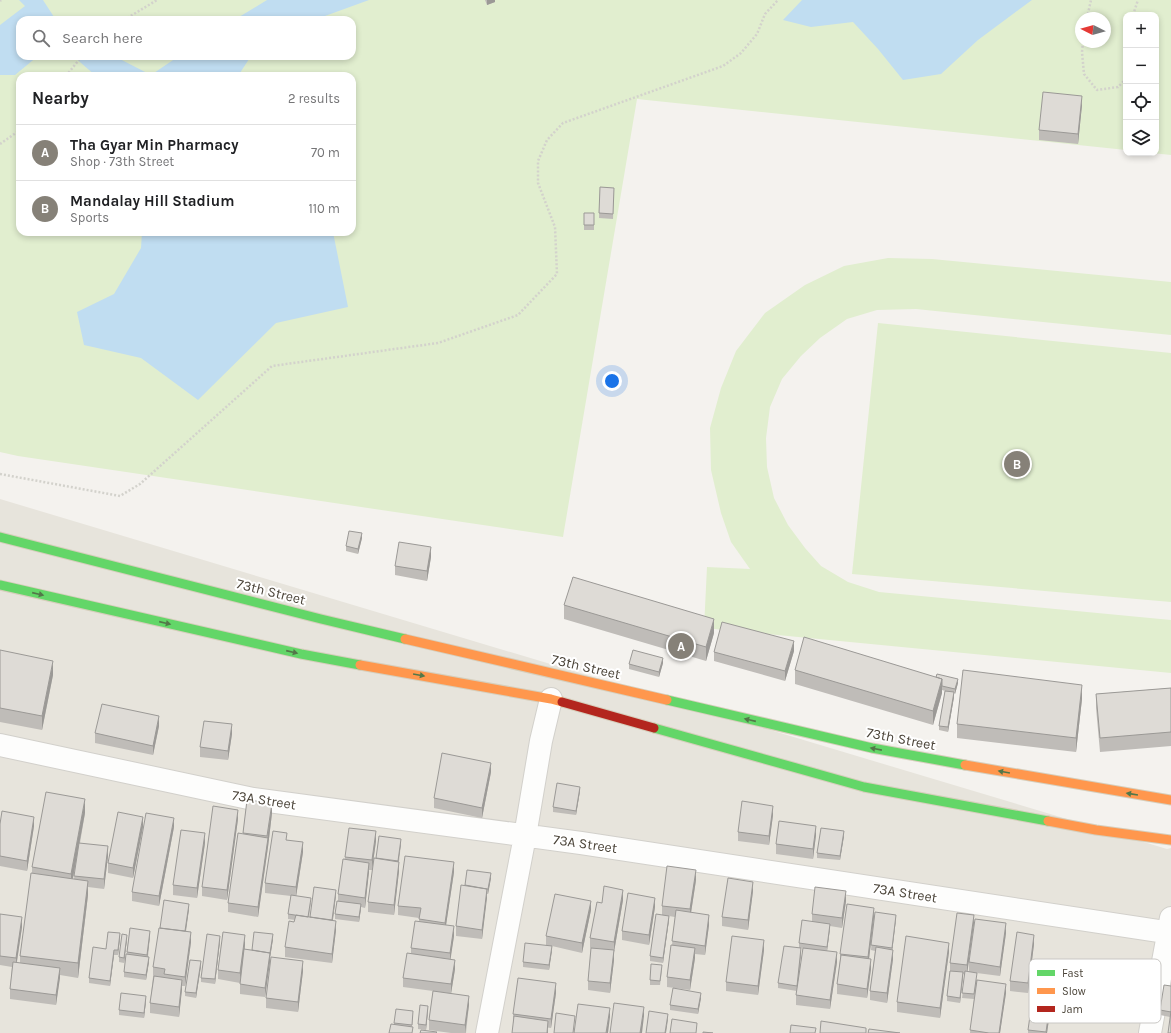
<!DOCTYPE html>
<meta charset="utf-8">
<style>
:root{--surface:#fff;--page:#f2f2f2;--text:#202124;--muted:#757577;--line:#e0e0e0;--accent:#868178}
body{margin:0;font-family:Karla,sans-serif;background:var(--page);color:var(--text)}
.controls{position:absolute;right:12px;top:12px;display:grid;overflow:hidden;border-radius:8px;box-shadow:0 2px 6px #0003}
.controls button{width:36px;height:36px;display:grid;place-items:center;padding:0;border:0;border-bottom:1px solid var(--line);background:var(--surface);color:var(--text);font:20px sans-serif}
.compass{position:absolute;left:1075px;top:12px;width:36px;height:36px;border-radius:50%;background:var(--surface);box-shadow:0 2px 6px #0003;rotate:276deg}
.you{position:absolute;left:612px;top:381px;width:14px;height:14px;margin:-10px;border:3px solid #fff;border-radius:50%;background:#1a73e8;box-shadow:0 0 0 6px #1a73e833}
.badge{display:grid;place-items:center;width:26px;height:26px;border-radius:50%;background:var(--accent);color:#fff;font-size:13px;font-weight:700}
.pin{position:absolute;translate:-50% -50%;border:2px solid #fff;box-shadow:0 1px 4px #0006}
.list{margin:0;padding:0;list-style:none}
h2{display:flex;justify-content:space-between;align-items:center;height:52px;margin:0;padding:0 16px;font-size:17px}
h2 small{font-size:13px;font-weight:400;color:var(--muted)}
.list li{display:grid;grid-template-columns:26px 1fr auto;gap:12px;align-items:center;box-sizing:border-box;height:56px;padding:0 16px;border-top:1px solid var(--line)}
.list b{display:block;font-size:15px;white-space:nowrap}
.list p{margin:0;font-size:13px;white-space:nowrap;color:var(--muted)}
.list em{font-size:13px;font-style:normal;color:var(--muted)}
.icon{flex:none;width:22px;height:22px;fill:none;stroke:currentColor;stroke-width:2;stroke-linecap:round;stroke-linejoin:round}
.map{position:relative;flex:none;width:1171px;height:1033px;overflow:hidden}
.search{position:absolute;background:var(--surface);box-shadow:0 2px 6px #0003;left:16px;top:16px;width:340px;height:44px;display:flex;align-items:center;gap:10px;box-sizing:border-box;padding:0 14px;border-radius:12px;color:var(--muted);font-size:15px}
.panel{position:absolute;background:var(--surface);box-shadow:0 2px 6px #0003;left:16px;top:72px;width:340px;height:164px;border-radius:12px}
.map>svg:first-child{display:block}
.residential{fill:#e7e4dc}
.green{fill:#e1eecf;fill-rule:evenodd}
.water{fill:#c0ddf1}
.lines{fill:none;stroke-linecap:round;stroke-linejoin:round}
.street-casing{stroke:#d2d0cb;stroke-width:24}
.fast-casing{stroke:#d6cebb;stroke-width:11}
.slow-casing{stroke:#d6cebb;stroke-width:11}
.jam-casing{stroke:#d6cebb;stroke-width:11}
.path{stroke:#d3d2cc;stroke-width:2.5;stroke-dasharray:2 2;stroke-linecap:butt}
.street{stroke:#fdfdfc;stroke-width:22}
.fast{stroke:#63d668;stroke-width:9}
.slow{stroke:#ff974d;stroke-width:9}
.jam{stroke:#b3261e;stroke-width:9}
.wall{fill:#bfbcb8;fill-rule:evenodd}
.shaded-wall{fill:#9b9996}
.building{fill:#dedbd6;stroke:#9b9996}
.oneway{fill:#537749}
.labels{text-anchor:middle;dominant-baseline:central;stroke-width:4;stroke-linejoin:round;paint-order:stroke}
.street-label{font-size:14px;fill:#4b4439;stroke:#fff}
.key{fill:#fff;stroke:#c9c7c4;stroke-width:1}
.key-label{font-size:11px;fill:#4b4439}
</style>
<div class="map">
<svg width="1171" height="1033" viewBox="0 0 1171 1033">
<rect width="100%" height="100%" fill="#f4f2ee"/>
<path class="residential" d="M0,499L1167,849L1171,848V1033H0Z"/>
<path class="green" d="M0,0H1171V155L1152,153H1156V15H1126V150L637,99L563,537L18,456L0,452ZM1081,18H1105V42H1081ZM20,20H352V56H20ZM20,76H352V232H20Z
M888,258L932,259L1171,282V335L916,309L877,310L847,319L820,338L801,356L782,379L770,407L766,438L767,467L774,498L788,525L805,548L821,566L848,582L879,592L1171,620V673L704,628L707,567L750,569L731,542L721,513L711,470L710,428L721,388L736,351L765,313L805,285L844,266Z
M878,323L1171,353V602L852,574Z"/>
<path class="water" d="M19,0H43L56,20H20V56H38L15,75H0V25L25,6Z
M267,0H369L314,20H234Z
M802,0H1032L978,40L941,74L903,80L878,49L853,22L811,27L783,20Z
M73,56H114L151,75L179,56H251L238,76H96Z
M142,232H333L348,307L276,323L198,400L141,358L84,345L77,312L114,294L141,248Z"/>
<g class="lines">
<defs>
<path id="street" d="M0,745L253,799L581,843L1171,933
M487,1033L525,836L541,741L551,699
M1150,1033L1171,918"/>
<path id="fast" d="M0,537L321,619L405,639
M0,585L301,654L360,665
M667,700L872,748L965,765
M654,728L864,787L1048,821"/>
<path id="slow" d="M405,639L667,700
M360,665L551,699L562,702
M965,765L1171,800
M1048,821L1096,830L1171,840"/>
<path id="jam" d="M562,702L654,728"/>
</defs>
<use href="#street" class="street-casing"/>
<use href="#fast" class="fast-casing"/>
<use href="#slow" class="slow-casing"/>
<use href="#jam" class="jam-casing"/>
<path class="path" d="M0,1L1,0
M1133,15L1138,0
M1087,18L1091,0
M124,20L157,0
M1083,42L1082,52L1084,74L1097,90L1118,87L1126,79
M66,76L82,56
M0,144L20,130
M0,474L120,496L140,484L272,366L438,343L518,315L557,274L555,227L538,183V161L547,140L563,123L723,66L741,53L757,34L765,14L778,0"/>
<use href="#street" class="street"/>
<use href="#fast" class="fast"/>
<use href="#slow" class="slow"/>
<use href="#jam" class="jam"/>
</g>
<path class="wall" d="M485,0H495V2L487,5Z
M1082,105L1078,144L1039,140V130Z
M600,187L614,188L613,219L599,218Z
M584,213H594V230H584Z
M362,538L358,554L346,551V546Z
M431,557L427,581L395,575V566Z
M564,605L714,633L706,661L564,619Z
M0,650L53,675L42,730L0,722Z
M794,651L785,681L714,661V652Z
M663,663L659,677L629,669V664Z
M795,670L958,683L955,694L954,693V697L948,732L939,730V726L945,691L942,690V693L933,725L795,684Z
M1171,688V746L1100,752L1096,708V694Z
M1082,699L1076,752L957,738V724Z
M159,726L153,755L95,743V733Z
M232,734L228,760L200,757V747Z
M491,772L482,818L434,808V798Z
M580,791L576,815L553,812V807Z
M247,800L272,813L268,847L258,917L228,912V903L243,834Z
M85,813L80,843L108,856L104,889L88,887V895L78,978L60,975L56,1005L10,999V989L12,967L0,965V914L22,927L17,962L20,963V956L32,873V867ZM77,860L74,879H73Z
M773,815L769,845L738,841V832Z
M238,819L227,900L202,896V887Z
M0,824L34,826L27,871L0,866Z
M143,827L133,878L108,873V863Z
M174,827L159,906L132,901V892Z
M816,835L813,859L776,854V844Z
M844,836L840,860L817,858V853Z
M287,840L303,852L296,896L311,903L309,917H310L336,895L333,920L336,930L332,963L285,957V947L295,920L288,919V914L291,896L265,893V883Z
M376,841L372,870H369L365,908L361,907L359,922L335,919V914L338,901V894L345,857Z
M205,843L197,898L173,895V885Z
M401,844L399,862V871L394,915L368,912V902Z
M454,872L446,925L454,936L450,959L455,969L451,993L469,1005L466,1033H451L429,1030V1020L433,991L403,987V978L411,954V948L419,922V918L398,915V906Z
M491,878L488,894H487L482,939L456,936V926L465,885Z
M696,880L691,913L709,925L705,955L695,954V958L690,990L667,987V977L672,945L675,917L669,916V920L663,963L650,961V956L662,915V906Z
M753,891L748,930L722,926V917Z
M623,900L614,952V960L610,993L588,990V981L591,948H590V938L602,903Z
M846,901L842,928L830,926L827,951L837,962L830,1009L796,1005V995L803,948H801V953L797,991L778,988V983L799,948V943L812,922V914Z
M655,907L649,945L622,940V931Z
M189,909L186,932L191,942L185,986H182L179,1017L150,1013V1003L153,977V967Z
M591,910L582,953L552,946L549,970L523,967V962L546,945V936Z
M874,916L896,919L892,950L893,959L887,1003L870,1000V991L875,951L871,950L873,928L869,959L871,969L867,998L837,994V984L840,960V954Z
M974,924L967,972L977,980L1006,993L1000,1033H970L974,999L962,998L965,975L963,974L960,1003L947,1001V996L950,973V963Z
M130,928L150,936L148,957L149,962L146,980L124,977V972Z
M1006,933L1000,976L969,972V962Z
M120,938L118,955H114L110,986L89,983V978L106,949Z
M127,939L124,963L119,962V957Z
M273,939L270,958V962L265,997L240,994V983L218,979V970L245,945V949L252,950Z
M220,941L215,984L201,982V978Z
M1034,944L1028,993L1010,991V981Z
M764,950L758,995L726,991V982Z
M949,952L940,1018L897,1012V1002Z
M201,966L196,998L185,996V992Z
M1072,968L1069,992L1055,990V985Z
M662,970L660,985H650V980Z
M303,971L298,1012L266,1008V998Z
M1171,986V1033L1170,1017L1160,1015V1010Z
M1098,989L1094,1013L1071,1010V1005Z
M1053,992L1047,1033H1028V1030Z
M556,993L551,1028L513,1023V1014Z
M701,998L698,1014L670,1010V1005Z
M146,1001L144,1018L119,1015V1010Z
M428,1011L426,1030L418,1029V1024Z
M413,1016L412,1027L394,1025V1023Z"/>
<path class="shaded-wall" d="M487,0H495V2L487,5Z
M1082,96V105L1078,144V134Z
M362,533V538L358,554V549Z
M431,547V557L427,581V571Z
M714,619V633L706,661V647Z
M794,641V651L785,681V671Z
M663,658V663L659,677V672Z
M53,661V675L42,730V716Z
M942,679V693L933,725V711Z
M958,679V683L955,694V689Z
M1082,685V699L1076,752V738Z
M954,692V697L948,732V727Z
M159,716V726L153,755V746Z
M232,724V734L228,760V751Z
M491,763V772L482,818V808Z
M580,787V791L576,815V811Z
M85,799V813L71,888V874Z
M272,803V813L268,847L258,917V907L267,840Z
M773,806V815L769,845V836Z
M238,810V819L227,900V890Z
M34,817V826L27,871V861Z
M143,817V827L133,878V868Z
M174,818V827L159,906V896Z
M816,826V835L813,859V849Z
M376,831V841L372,870V860Z
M844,831V836L840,860V856Z
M205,833V843L197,898V888Z
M401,839V844L397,869V865Z
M303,842V852L296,897V887Z
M108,846V856L104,889V879Z
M399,862V871L394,915V905Z
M454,862V872L445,932V923Z
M369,863V872L365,908V898Z
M696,870V880L690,919V909Z
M491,873V878L488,894V889Z
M88,881V895L78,978V963Z
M753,882V891L748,930V920Z
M487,889V898L482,939V930Z
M336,890V895L332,926V921Z
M623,890V900L614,952V960L610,993V983L614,950V942Z
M846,891V901L842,928V918Z
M655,898V907L649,945V935Z
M591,901V910L582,953V943Z
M189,904V909L185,936V931Z
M361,904V909L359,922V917Z
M874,908V917L868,967V957Z
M709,915V925L705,955V946Z
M896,915V919L892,953V948Z
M974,915V924L967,975V965Z
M669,916V920L663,963V958Z
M22,917V927L16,967V958Z
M336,921V930L332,963V954Z
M1006,923V933L1000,976V967Z
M830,924V929L827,951V947Z
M454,926V936L450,963V953Z
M150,931V936L147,960V955Z
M191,932V942L185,986V977Z
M120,933V938L118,955V950Z
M273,934V939L270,958V953Z
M127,935V939L124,963V958Z
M245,935V945L240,983V973Z
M1034,935V944L1028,993V983Z
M220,936V941L215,984V979Z
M764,940V950L758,995V986Z
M949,943V952L940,1018V1008Z
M552,946V951L549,970V965Z
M695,948V958L690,990V980Z
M801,948V953L797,991V986Z
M114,950V955L110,986V981Z
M893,950V959L887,1003V993Z
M837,952V962L830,1009V1000Z
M270,953V962L265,997V988Z
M149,957V962L146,980V975Z
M871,959V969L867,998V989Z
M455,960V969L451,994V984Z
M201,961V966L196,998V993Z
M303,961V971L298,1012V1002Z
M1072,964V968L1069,992V987Z
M60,968V978L56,1005V995Z
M963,972V977L960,1003V998Z
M182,980V990L179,1017V1007Z
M1053,982V992L1047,1033H1046Z
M556,983V993L551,1028V1019Z
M1006,984V993L1000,1033H999Z
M1098,984V989L1094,1013V1008Z
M701,993V998L698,1014V1009Z
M146,996V1001L144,1018V1013Z
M469,996V1005L465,1033V1025Z
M428,1006V1011L426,1030V1025Z
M644,1007V1016L642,1033H640Z
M610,1008V1017L608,1033H606Z
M668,1014V1019L666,1033H665Z
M548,1021V1033H547Z"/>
<path class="building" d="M1043,92L1082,96L1078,134L1039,130Z
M600,187L614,188L613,214L599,213Z
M584,213H594V225H584Z
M349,531L362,533L358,549L346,546Z
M399,542L431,547L427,571L395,566Z
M573,577L714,619L706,647L564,605Z
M722,622L794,641L785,671L714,652Z
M804,637L942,679L933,711L795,670Z
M0,650L53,661L42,716L0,708Z
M633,650L663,658L659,672L629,664Z
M963,670L1082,685L1076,738L957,724Z
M937,674L958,679L955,689L942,686V679L936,677Z
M1171,688V732L1100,738L1096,694Z
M945,691L954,692L948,727L939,726Z
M102,704L159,716L153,746L95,733Z
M204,721L232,724L228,751L200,747Z
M442,753L491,763L482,808L434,798Z
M557,783L580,787L576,811L553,807Z
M46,792L85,799L71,874L32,867Z
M247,800L272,803L267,836L243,833Z
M742,801L773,806L769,836L738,832Z
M213,806L238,810L227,890L202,887Z
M2,811L34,817L27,861L0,856V824Z
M118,812L143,817L133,868L108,863Z
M146,813L174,818L159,896L132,892Z
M779,821L816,826L813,849L776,844Z
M349,828L376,831L372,860L345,857Z
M821,828L844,831L840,856L817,853Z
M181,830L205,833L197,888L173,885Z
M273,831L287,833L286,840L303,842L296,887L265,883Z
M238,833L268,838L258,907L228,903Z
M379,836L401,839L398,861L376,858Z
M79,843L108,846L104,879L74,876Z
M405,856L454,862L445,923L419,919L421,908L398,906Z
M374,858L399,862L394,905L368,902Z
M343,859L369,863L365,898L338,894Z
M667,866L696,870L690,909L662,906Z
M467,870L491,873L488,889H487L465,885Z
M31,873L88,881L78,963L20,956Z
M728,878L753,882L748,920L722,917Z
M461,885L487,889L482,930L456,926Z
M604,886L623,890L614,942L590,938L597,902L602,903Z
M314,887L336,890L332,920L310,917Z
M815,887L846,891L842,918L812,914Z
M628,893L655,898L649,935L622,931Z
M555,894L591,901L582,943L546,936Z
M291,895L311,898L308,917L288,914Z
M164,900L189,904L185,931L160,928Z
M337,901L361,904L359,917L335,914Z
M847,904L874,908L868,957L840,954Z
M676,910L709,915L705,946L672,941Z
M875,912L896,915L892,948L871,945Z
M957,913L974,915L967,965L950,963Z
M0,914L22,917L16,958L0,956Z
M656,914L669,916L663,958L650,956Z
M296,915L336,921L332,954L285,947L289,921L294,922Z
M975,919L1006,923L1000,967L969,962Z
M802,920L830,924L827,947L799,943Z
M415,921L454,926L450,953L411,948Z
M130,928L150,931L147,955L127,952Z
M159,928L191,932L185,977L164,974L165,969L153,967Z
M108,932L120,933L118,950H114L110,981L89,978L93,947L106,949Z
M223,932L245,935L240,973L218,970Z
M254,932L273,934L270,953L252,950Z
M1017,932L1034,935L1028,983L1010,981Z
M122,934L127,935L124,958L119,957Z
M207,934L220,936L215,979L201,978Z
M732,936L764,940L758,986L726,982Z
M906,936L949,943L940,1008L897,1002Z
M525,943L552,946L549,965L523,962Z
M671,945L695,948L690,980L667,977Z
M784,946L801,948L797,986L778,983Z
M876,947L893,950L887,993L870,991Z
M591,948L614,950L610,983L588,981Z
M803,948L837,952L830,1000L796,995Z
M244,949L270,953L265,988L240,984Z
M407,953L455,960L451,984L403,978Z
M126,954L149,957L146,975L124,972Z
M841,955L871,959L867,989L837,984Z
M271,957L303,961L298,1002L266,998Z
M190,960L201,961L196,993L185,992Z
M13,962L60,968L56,995L10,989Z
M651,964L662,965L660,981L650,980Z
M950,971L963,972L960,998L947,996Z
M965,971L977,973L974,994L962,993Z
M154,976L182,980L179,1007L150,1003Z
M518,978L556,983L551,1019L513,1014Z
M977,980L1006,984L999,1033H989L970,1030Z
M1035,980L1053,982L1046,1032L1028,1030Z
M1164,985L1171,986V1012L1160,1010Z
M673,988L701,993L698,1009L670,1005Z
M433,991L469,996L465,1025L429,1020Z
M121,993L146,996L144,1013L119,1010Z
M614,1003L644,1007L640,1033H610Z
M578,1004L610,1008L606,1033H574Z
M420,1005L428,1006L426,1025L418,1024Z
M396,1009L413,1011L412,1025L394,1023Z
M649,1011L668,1014L665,1033H646Z
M1171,1011V1033H1168Z
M556,1013L575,1016L573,1033H554Z
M514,1016L548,1021L547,1033H512Z
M672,1019L697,1023L696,1033H670Z
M821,1021L866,1028V1033H820Z
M391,1024L413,1027L412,1033H389Z
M791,1025L816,1028L815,1033H790Z
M869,1029L900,1033H868Z
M421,1030L437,1032L436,1033H420Z
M703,1032L713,1033H703Z"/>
<defs><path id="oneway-solid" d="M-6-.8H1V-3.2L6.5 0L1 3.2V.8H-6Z"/></defs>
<g class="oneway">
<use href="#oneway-solid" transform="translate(38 594) rotate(13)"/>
<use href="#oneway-solid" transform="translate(165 623) rotate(13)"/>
<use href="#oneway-solid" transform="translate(292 652) rotate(13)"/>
<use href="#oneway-solid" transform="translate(419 675) rotate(10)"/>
<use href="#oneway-solid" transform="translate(750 720) rotate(-167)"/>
<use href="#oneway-solid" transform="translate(876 749) rotate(-169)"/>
<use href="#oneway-solid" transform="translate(1004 772) rotate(-170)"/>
<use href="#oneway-solid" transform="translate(1132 794) rotate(-171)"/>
</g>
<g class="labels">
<g class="street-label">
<text transform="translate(271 592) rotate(14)">73th Street</text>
<text transform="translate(586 667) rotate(13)">73th Street</text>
<text transform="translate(901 739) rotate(11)">73th Street</text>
<text transform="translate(264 800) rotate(9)">73A Street</text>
<text transform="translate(585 844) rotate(8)">73A Street</text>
<text transform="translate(905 893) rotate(9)">73A Street</text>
</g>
</g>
<rect x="1029" y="959" width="132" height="64" rx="6" class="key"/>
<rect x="1037" y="970" width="18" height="6" fill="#63d668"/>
<rect x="1037" y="988" width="18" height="6" fill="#ff974d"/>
<rect x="1037" y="1006" width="18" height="6" fill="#b3261e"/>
<g class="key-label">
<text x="1062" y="977">Fast</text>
<text x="1062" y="995">Slow</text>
<text x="1062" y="1013">Jam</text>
</g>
</svg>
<div class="controls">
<button>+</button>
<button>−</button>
<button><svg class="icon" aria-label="locate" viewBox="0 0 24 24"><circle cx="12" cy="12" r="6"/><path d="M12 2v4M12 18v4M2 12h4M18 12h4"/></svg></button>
<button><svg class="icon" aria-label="layers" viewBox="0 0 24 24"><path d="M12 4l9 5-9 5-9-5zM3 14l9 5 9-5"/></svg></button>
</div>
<svg class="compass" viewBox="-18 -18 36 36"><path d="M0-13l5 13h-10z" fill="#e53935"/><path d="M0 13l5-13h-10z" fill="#757577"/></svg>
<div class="you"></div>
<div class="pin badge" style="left:681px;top:646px">A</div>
<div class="pin badge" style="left:1017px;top:464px">B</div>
<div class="search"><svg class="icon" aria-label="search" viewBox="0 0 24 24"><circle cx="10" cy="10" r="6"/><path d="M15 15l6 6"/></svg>Search here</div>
<section class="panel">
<h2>Nearby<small>2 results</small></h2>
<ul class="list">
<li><span class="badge">A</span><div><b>Tha Gyar Min Pharmacy</b><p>Shop · 73th Street</p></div><em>70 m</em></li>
<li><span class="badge">B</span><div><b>Mandalay Hill Stadium</b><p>Sports</p></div><em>110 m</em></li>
</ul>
</section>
</div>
